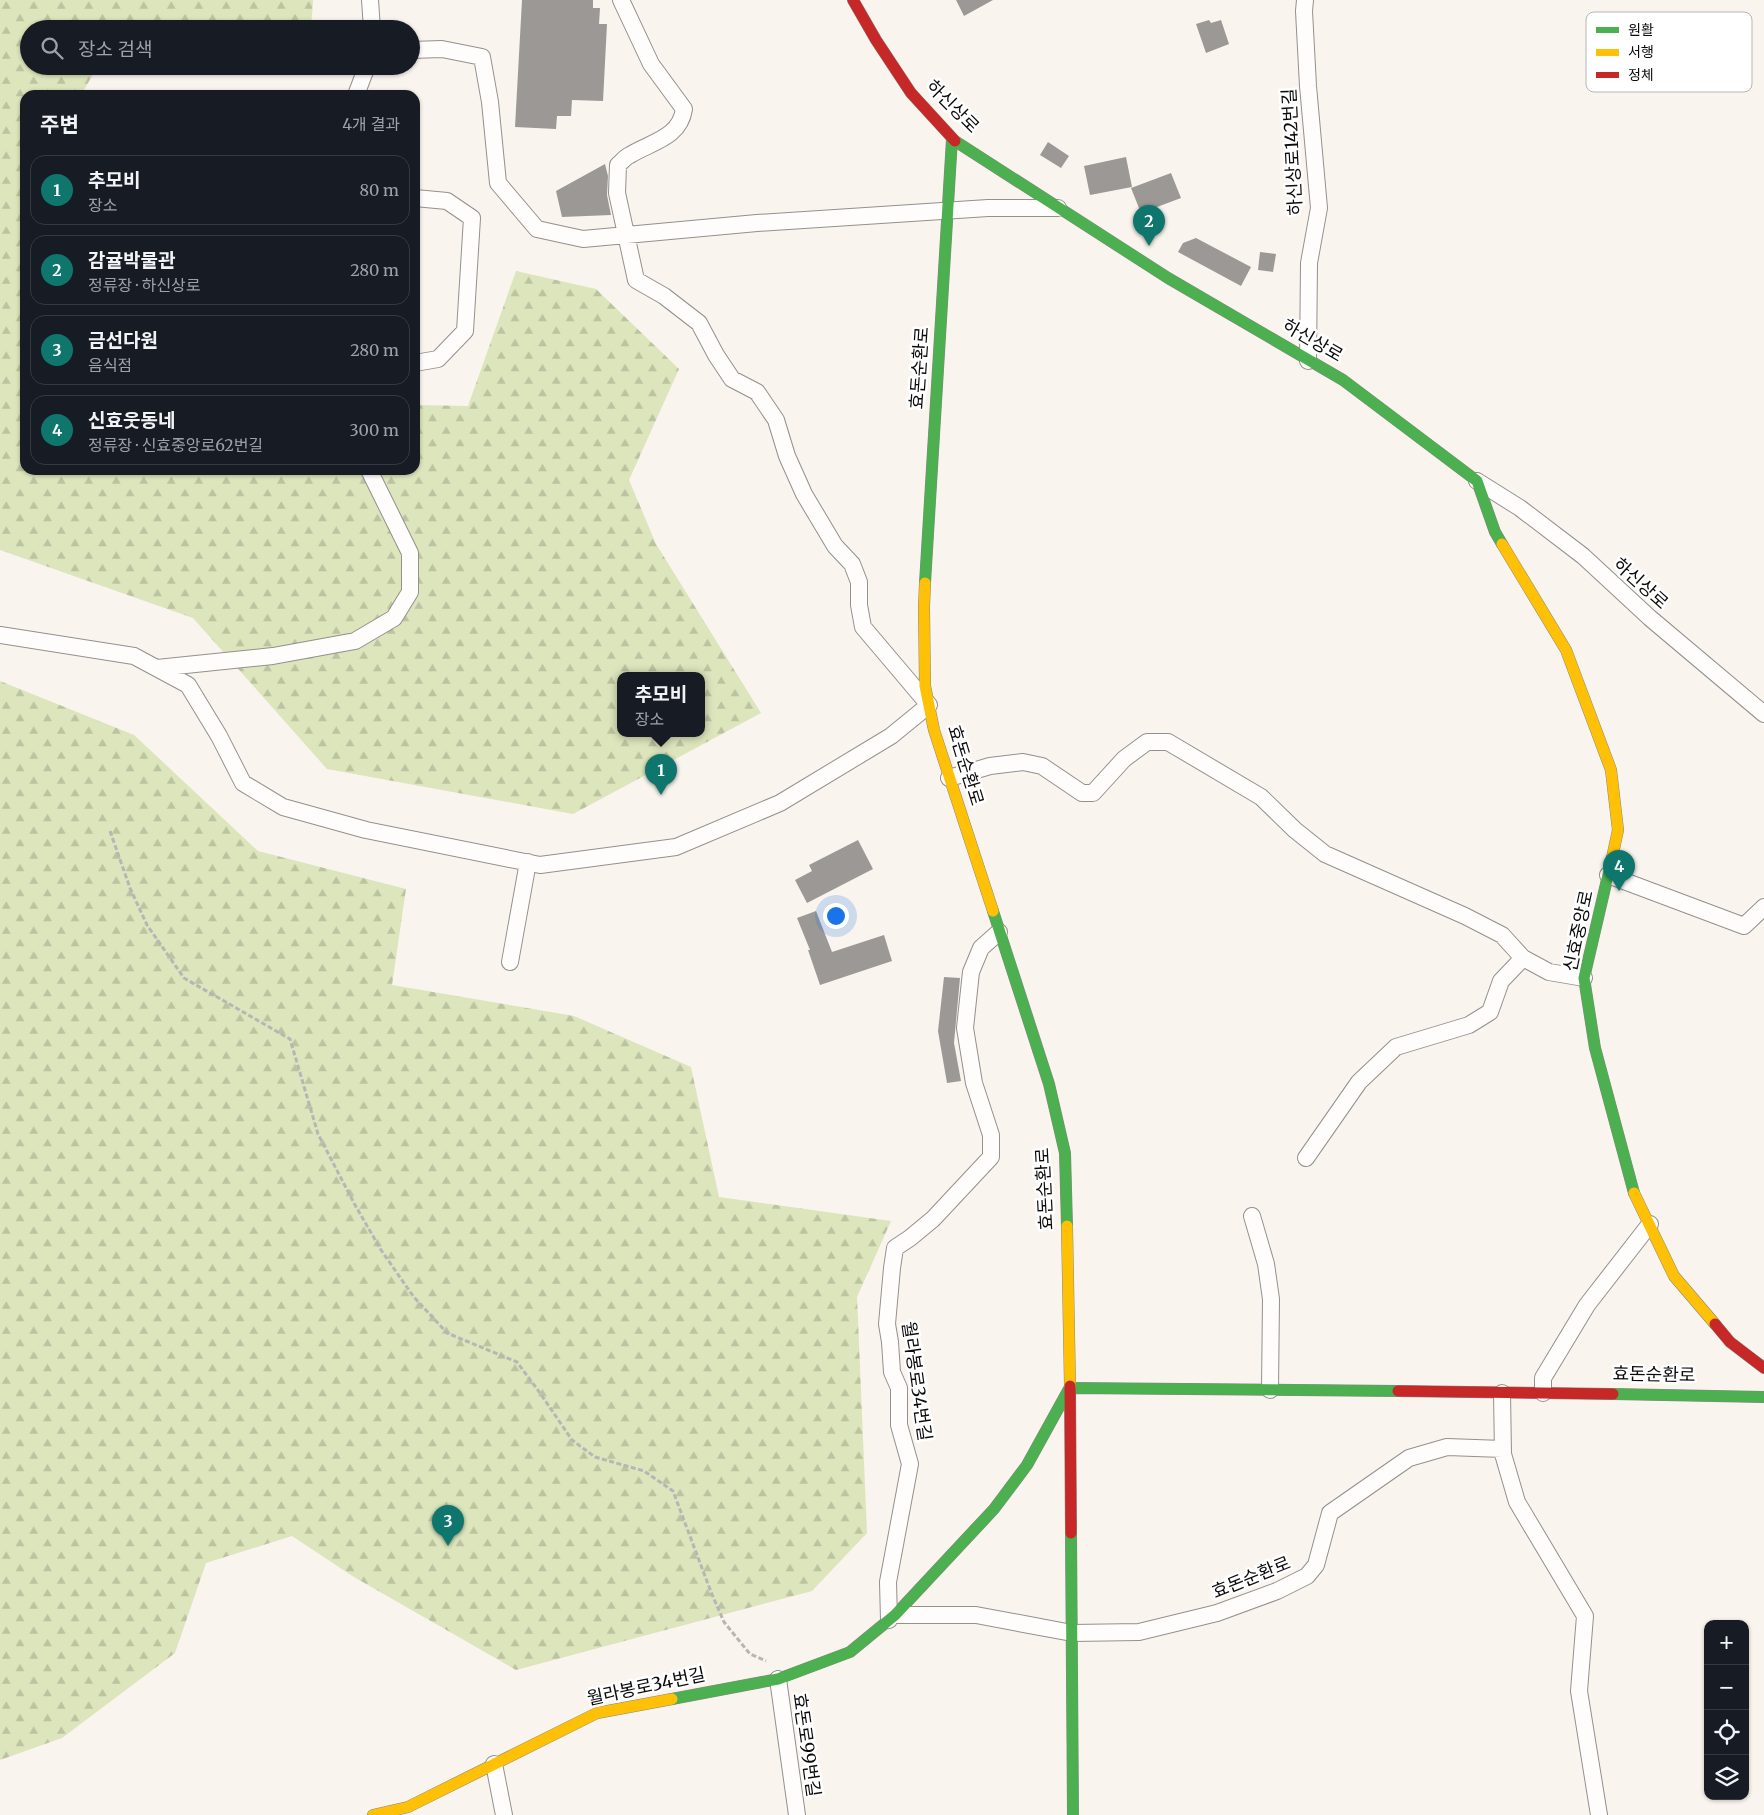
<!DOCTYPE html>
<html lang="ko">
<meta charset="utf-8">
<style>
:root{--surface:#171b24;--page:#242831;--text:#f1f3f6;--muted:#9ea1a6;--line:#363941;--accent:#0f766e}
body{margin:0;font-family:Merriweather,"Noto Sans KR",serif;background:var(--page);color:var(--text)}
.controls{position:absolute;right:15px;bottom:15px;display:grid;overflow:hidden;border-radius:10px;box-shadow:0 1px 4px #0004}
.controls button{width:45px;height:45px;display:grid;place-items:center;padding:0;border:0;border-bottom:1px solid var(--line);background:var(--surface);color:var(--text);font:25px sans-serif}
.you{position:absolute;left:835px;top:915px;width:18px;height:18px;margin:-12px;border:4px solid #fff;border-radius:50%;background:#1a73e8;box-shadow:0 0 0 8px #1a73e833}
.badge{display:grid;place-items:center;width:32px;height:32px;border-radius:50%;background:var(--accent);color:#fff;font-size:16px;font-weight:700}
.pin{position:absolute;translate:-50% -41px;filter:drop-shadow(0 1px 2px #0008)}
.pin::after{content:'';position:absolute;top:26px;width:18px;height:15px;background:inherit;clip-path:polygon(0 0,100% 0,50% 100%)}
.popup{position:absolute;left:617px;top:672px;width:88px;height:65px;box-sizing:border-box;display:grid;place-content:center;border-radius:10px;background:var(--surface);filter:drop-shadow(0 1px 4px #0005);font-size:16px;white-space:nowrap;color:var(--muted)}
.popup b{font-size:19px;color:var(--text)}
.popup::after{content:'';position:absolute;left:50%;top:100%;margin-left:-10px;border:10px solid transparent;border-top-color:var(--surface)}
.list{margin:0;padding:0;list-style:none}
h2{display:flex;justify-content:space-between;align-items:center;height:65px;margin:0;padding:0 20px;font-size:21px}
h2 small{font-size:16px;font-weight:400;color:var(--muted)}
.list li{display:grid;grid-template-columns:32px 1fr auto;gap:15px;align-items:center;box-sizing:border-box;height:70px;margin:0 10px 10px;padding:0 10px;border:1px solid var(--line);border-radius:15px}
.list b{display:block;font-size:19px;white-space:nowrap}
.list p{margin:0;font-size:16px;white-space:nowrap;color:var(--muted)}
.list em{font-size:16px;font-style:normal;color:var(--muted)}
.icon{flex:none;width:28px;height:28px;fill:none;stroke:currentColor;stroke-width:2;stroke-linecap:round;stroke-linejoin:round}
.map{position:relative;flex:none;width:1764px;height:1815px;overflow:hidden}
.search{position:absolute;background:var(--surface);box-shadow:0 1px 4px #0004;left:20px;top:20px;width:400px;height:55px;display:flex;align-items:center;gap:12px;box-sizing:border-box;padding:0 18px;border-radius:28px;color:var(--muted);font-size:19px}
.panel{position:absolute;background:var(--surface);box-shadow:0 1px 4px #0004;left:20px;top:90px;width:400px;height:385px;border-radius:15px}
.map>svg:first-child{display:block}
.forest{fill:url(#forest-firs);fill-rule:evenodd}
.building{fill:#9c9895}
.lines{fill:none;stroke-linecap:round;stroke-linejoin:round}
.street-casing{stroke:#93908d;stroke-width:18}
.fast-casing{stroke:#898784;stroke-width:12}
.slow-casing{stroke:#898784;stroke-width:12}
.jam-casing{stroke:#898784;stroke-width:12}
.path{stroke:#b7b6b5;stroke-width:3;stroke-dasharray:5 2.5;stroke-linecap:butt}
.street{stroke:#fefdfc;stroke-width:16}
.fast{stroke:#4caf50;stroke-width:11}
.slow{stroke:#ffc107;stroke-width:11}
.jam{stroke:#c62828;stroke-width:11}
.labels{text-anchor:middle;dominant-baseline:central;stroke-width:5;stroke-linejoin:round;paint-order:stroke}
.street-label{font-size:18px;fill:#0b0b0b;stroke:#fff}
.key{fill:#fff;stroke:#b6b6b6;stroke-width:1}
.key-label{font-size:14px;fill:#0b0b0b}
</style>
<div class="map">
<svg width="1764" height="1815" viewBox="0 0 1764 1815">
<defs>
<pattern id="forest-firs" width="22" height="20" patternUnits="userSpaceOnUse" patternTransform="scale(1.25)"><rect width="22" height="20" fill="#dce5bc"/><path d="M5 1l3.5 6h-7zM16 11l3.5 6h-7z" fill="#bbc3a0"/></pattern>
</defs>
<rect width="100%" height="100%" fill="#faf4ee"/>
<path class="forest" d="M0,0H313L311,29H29V66H98L81,95H25V470H415V405L468,406L516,271L596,289L679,369L629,480L656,544L761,713L573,814L327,769L193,618L0,550ZM621,676H701V734H621Z
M0,681L134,735L258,851L406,889L392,985L574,1016L691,1067L719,1197L891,1221L857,1297L867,1533L812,1591L516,1670L354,1577L292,1536L206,1563L175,1653L62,1738L0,1760Z"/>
<path class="building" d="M522,0H593V8H600L599,24H607L603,101L572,100L571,116H557L556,129L515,127Z
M956,0H993L964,16Z
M1209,20L1211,23L1221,20L1229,44L1206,53L1196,24Z
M1048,142L1069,156L1061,168L1040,155Z
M1126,157L1132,187L1090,195L1084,166Z
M605,164L608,176L607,195L611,215L562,217L556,191Z
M1171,173L1181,198L1141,213L1131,188Z
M1196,238L1251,267L1241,286L1178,252L1183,243Z
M1260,252L1276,254L1273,272L1258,270Z
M858,840L873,869L807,903L795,880L812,871L809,865Z
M816,911L832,952L884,935L892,961L820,985L808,950H810L797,918Z
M944,977L960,978L954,1043L961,1081L947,1083L938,1031Z"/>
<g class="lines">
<defs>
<path id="street" d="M370,0L372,29
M1305,0L1304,11L1308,86L1319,208L1309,263L1308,361
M411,50L442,49L482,57L490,102L498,183L537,229L583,239L757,223L988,208H1058
M356,95L367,66
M415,198L447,201L472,218L465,331L438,359L415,363
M1477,481L1520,508L1583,556L1650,618L1764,714
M0,635L134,656L188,685L219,736L243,783L283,807L366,830L540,865L676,847L780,803L891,736L929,705L863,627L859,605V582L852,564L835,546L804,494L787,456L776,420L757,392L732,379L716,355L699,323L664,296L636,280L617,193L618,165C622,162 625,157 630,155C651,142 680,138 684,109L651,64L621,0
M157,668L273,656L355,641L394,618L410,592V553L369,470
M949,778L990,766L1023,762L1042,766L1082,793H1093L1124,759L1147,742H1168L1261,797L1295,830L1325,854L1465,916L1502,935L1523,958L1549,972L1584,978
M1608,875L1744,926L1764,907
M510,962L528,862
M1306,1158L1359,1082L1396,1047L1469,1025L1490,1012L1501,981L1523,958
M1252,1216L1266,1264L1271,1299L1270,1390
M1502,1393L1503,1454L1517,1502L1585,1616L1579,1691L1599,1815
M1543,1393V1378L1587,1305L1650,1224
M895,1615H976L1072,1633L1139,1632L1217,1613L1277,1591L1307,1576L1316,1565L1330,1513L1409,1458L1447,1447L1503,1449
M889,1620L888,1582L910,1464L899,1425V1388L892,1372L890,1342L887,1324L892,1268L895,1248L910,1238L933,1219L991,1157V1135L974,1083L965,1028L971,972L981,948L999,932
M778,1679L797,1815
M494,1764L504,1815"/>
<path id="fast" d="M955,141L1168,278L1343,380L1477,481L1495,532L1502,544
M925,583L952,139
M1612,858L1584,978L1595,1048L1634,1193
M993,911L1049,1084L1065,1153L1067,1226
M1070,1388L1398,1391
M1613,1394L1764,1397
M1071,1533L1073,1815
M672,1699L778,1679L850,1652L895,1615L994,1509L1027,1465L1069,1389"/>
<path id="slow" d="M1502,544L1566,650L1611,770L1618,830L1612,858
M925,583L924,607L925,686L934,730L993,911
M1634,1193L1674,1276L1715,1324
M1067,1226L1070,1386
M373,1815L408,1807L597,1713L672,1699"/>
<path id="jam" d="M853,0L876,40L911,93L955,141
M1715,1324L1730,1342L1764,1368
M1070,1386L1071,1533
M1398,1391L1613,1394"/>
</defs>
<use href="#street" class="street-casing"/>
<use href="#fast" class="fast-casing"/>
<use href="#slow" class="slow-casing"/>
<use href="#jam" class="jam-casing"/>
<path class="path" d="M110,831L130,888L147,925L184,978L290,1039L318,1134L355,1205L381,1250L413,1296L447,1333L517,1362L540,1393L572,1440L595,1457L644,1471L673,1491L711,1592L724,1622L750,1654L766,1661"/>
<use href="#street" class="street"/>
<use href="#fast" class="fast"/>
<use href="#slow" class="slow"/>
<use href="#jam" class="jam"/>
</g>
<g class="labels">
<g class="street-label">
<text transform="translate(953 106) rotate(45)">하신상로</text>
<text transform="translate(1292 152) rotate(-93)">하신상로142번길</text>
<text transform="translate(1313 340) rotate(30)">하신상로</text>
<text transform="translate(919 368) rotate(-86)">효돈순환로</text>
<text transform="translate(1641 583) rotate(42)">하신상로</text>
<text transform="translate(966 765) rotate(73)">효돈순환로</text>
<text transform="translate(1578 931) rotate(-78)">신효중앙로</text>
<text transform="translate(1044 1189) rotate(-93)">효돈순환로</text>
<text transform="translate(1654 1374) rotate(1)">효돈순환로</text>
<text transform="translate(917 1381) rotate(82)">월라봉로34번길</text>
<text transform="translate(1251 1577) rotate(-22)">효돈순환로</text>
<text transform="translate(646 1686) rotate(-12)">월라봉로34번길</text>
<text transform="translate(807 1745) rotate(82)">효돈로99번길</text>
</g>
</g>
<rect x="1586" y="12" width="166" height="80" rx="8" class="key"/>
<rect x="1596" y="27" width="23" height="6" fill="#4caf50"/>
<rect x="1596" y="49" width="23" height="7" fill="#ffc107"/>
<rect x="1596" y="72" width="23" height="6" fill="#c62828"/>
<g class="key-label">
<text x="1628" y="35">원활</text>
<text x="1628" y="57">서행</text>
<text x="1628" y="80">정체</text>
</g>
</svg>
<div class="controls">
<button>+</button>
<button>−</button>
<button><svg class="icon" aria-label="locate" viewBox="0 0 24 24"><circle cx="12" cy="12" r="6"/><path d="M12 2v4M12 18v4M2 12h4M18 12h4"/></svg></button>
<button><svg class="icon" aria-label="layers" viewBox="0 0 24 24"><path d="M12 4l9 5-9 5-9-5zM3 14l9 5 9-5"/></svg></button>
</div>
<div class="you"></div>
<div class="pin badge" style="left:661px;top:795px">1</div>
<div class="popup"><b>추모비</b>장소</div>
<div class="pin badge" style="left:1149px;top:246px">2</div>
<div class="pin badge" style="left:448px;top:1546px">3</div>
<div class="pin badge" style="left:1619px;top:891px">4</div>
<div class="search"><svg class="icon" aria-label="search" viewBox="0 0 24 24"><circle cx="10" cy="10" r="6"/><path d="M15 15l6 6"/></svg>장소 검색</div>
<section class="panel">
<h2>주변<small>4개 결과</small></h2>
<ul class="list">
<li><span class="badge">1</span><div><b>추모비</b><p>장소</p></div><em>80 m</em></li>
<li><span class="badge">2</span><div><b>감귤박물관</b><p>정류장 · 하신상로</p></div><em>280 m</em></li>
<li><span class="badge">3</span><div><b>금선다원</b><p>음식점</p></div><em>280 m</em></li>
<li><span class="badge">4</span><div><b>신효웃동네</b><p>정류장 · 신효중앙로62번길</p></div><em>300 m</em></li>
</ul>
</section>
</div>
